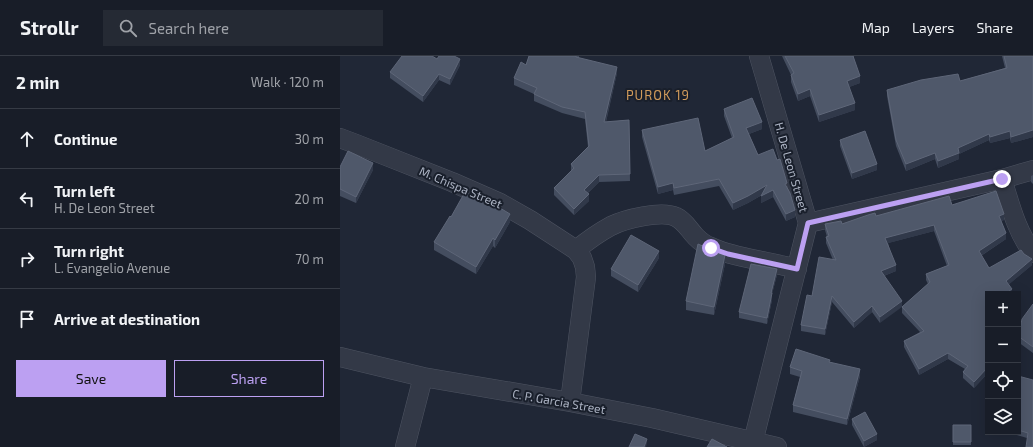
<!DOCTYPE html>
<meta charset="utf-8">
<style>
:root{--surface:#181d28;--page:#252a34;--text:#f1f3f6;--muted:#9fa2a8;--line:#363b45;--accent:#bca0f2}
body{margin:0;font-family:"Exo 2",sans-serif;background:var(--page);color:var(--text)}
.controls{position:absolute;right:12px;bottom:12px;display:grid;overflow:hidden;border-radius:0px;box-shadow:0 4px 16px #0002}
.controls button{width:36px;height:36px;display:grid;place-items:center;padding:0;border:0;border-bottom:1px solid var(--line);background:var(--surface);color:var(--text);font:20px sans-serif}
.stop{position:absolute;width:12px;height:12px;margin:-9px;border:3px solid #bca0f2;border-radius:50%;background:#fff}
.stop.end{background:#bca0f2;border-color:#fff;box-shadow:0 1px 4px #0008}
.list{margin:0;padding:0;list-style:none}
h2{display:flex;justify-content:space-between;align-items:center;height:52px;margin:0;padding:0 16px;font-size:17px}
h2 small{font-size:13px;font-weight:400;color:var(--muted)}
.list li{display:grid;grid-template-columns:26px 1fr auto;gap:12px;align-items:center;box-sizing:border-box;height:60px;padding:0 16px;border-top:1px solid var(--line)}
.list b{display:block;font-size:15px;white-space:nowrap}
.list p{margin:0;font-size:13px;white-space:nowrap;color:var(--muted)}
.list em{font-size:13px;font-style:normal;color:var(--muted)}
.actions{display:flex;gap:8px;padding:12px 16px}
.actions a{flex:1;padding:9px 0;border:1px solid var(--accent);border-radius:0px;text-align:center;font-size:14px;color:var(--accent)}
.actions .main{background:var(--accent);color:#111}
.icon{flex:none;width:22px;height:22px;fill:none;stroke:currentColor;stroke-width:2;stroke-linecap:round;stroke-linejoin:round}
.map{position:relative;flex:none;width:693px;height:391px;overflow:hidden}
header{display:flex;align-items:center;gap:24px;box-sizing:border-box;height:56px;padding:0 20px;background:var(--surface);border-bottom:1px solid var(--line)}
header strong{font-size:19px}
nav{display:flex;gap:22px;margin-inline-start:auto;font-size:14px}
.search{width:280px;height:36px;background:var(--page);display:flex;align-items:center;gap:10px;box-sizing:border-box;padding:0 14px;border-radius:0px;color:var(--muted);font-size:15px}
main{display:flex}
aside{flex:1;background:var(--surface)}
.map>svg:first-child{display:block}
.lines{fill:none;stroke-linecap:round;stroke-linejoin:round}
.minor-casing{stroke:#4e5462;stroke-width:20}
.minor{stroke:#333947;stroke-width:19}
.wall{fill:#444d5f}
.shaded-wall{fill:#31394a}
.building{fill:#4f586a;stroke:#5e6678}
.route{stroke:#bca0f2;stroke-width:5}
.labels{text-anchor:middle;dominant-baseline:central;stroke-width:4;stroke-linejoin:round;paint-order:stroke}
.street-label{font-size:12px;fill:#adb4c4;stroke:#191f2b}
.neighbourhood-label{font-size:13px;letter-spacing:1px;fill:#d19b5b;stroke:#191f2b}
</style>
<header>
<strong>Strollr</strong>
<div class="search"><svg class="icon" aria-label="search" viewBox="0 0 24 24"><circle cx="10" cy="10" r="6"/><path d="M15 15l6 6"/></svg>Search here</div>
<nav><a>Map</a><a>Layers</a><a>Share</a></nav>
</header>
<main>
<aside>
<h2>2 min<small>Walk · 120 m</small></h2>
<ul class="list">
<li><svg class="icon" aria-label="ahead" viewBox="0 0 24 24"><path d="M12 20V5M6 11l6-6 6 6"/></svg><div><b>Continue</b></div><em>30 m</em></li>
<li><svg class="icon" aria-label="left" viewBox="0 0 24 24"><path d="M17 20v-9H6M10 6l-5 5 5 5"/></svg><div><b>Turn left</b><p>H. De Leon Street</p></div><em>20 m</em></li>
<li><svg class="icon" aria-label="right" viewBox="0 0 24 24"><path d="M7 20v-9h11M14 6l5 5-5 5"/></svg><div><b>Turn right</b><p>L. Evangelio Avenue</p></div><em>70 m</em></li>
<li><svg class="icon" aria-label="arrive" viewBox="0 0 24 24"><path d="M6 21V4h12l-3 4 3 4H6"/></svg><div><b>Arrive at destination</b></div></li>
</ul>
<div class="actions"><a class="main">Save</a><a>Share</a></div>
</aside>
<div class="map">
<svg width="693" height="391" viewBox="0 0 693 391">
<rect width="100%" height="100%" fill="#202736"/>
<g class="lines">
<defs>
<path id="minor" d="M0,82L16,88L112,126L160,147L190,164L236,194L242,202L245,211L246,221L230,346
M662,123C670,148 676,175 693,197
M468,167L662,123L693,114
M236,194C247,185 258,177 271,170C285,163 322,154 336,161C345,165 349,174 356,181C360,185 365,189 371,191C383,197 398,200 412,203C427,206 442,209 457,213
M0,301L83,321L230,346L312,362L437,391
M413,386L468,167L419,0
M65,391L83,321"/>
</defs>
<use href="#minor" class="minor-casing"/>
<use href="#minor" class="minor"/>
</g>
<path class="wall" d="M189,0H239V2L277,17L266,66L289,64L290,125L259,126L248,137L249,145L234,159L214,139V132L231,115V108L248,91L245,63L222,57L194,45V38L174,29V22L186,9Z
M442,0H514V4L520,27L509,31L515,54L479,66L470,40L458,45L451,26V19Z
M662,0H693V81L671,87L670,82L650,87L649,84L619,98V103L598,112L595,103L566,115L556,90L547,40V34L620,25L665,12Z
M97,3L120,9L110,29L99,24L83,46L50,22V16Z
M384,53L422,73L409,78L418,99L447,131L455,161L446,165L433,141L421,147L422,139L408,147L393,154L379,130L334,139L333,134L318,138L302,81V74L365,95L392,82L384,60Z
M500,84L537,114L512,123L500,90Z
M0,111L33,114L16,147L0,140Z
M693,119V128L691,126V120Z
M612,149L664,164L661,165L666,183L641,200L649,212L692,209L669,228L672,238H648V317L634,332L623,322V316L625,313L608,303L579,319L564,291V285L580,276L562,257V251L588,228L586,224V218L607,210L594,175L548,187L556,215L544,220L540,267L532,256L514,272L492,246L485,279L461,275V269L472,240L493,204L486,187V181H487L485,174V168H502L536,160Z
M111,161L170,166L155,192L153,190L136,218L94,194V186Z
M319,202L298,236L271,220V213Z
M385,208L374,259L346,254V245Z
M437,219L432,238V244L427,268L399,262V256Z
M693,248V297L678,286V272L680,273Z
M490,306L520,320L507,369L453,356V349L460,321L450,318V311Z
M678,320L693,391L687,382L667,376H678Z
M512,363L537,384L524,391L512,369Z
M613,369H631V389H613Z"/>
<path class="shaded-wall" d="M120,3V9L110,29V23Z
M277,11V17L264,73V66Z
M99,18V24L83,46V40Z
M520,20V27L507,32V25Z
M470,33V40L458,45V38Z
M515,47V54L479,66V59Z
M422,66V73L406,79V72Z
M693,74V81L671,87V81Z
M670,75V82L650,87V81Z
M649,78V84L619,98V103L598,112V105L618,92Z
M595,97V103L566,115V108Z
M33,107V114L16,147V141Z
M537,108V114L512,123V117Z
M259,119V126L244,140V134Z
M333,127V134L318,138V131Z
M427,129V136L408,147L393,154V147Z
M433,134V141L421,147V140Z
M249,138V145L234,159V153Z
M455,154V161L446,165V158Z
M170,158V166L155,192V184Z
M664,158V164L659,166V160Z
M594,169V175L545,188V182Z
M666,177V183L639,201V195Z
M153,182V190L136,218V211Z
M319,195V202L298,236V229Z
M385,199V208L374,259V251Z
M692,203V209L666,231V225Z
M556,209V215L541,221V215Z
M437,213V219L432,238V244L427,268V262L431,237Z
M672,233V238H665Z
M492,240V246L485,279V273Z
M562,245V251L540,267V261Z
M532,250V256L514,272V266Z
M608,297V303L579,319V313Z
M648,311V317L634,332V326Z
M520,313V320L507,369V363Z
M537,378V384L524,391V385Z
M307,383V387L306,391H304Z"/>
<path class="building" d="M62,0H92L97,3L99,0H114L120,3L110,23L99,18L83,40L50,16Z
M189,0H236V1L277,11L264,66L289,64L290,118L259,119L244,134L249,138L234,153L214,132L234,112L231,108L249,90L245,56L222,51L194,38L197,32L174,22L181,6L186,9Z
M445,0H513L520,20L507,25L515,47L479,59L470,33L458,38L451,19L454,17Z
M664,0H693V74L671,81L670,75L650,81L649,78L618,92L619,97L598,105L595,97L566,108L556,84L547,34L581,24L618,18L620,25L667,12Z
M412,42L422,66L406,72L418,99L433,93L437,104L440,103L447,127L445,128L450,137L455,154L446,158L433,134L421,140L427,129L408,140L393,147L379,123L334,132L333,127L318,131L302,74L358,62L365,95L394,81L384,53Z
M525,75L537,108L512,117L500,84Z
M8,95L33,107L16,141L0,133V111Z
M656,135L664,158L659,160L666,177L639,195L649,212L681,194L684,198L692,203L666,225L672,233L665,238H648V311L634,326L623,316L628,310L608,297L579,313L564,285L584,275L562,251L590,226L586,218L609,209L594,169L545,182L556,209L541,215L562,245L540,261L532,250L514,266L492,240L485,273L461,269L467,239L472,240L479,201L496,204L486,181L489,180L485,168L501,165L502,168L528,159L535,157L536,160L609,140L612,149Z
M125,136L154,151L155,149L170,158L155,184L153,182L136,211L94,186L110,160L111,161Z
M291,179L319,195L298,229L271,213Z
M358,188L372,194L385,199L374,251L346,245Z
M411,208L437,213L431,237H432L427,262L399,256Z
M693,248V291L678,280L679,276L678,277V272L680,273L682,263Z
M456,293L490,304L489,306L520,313L507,363L453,349L462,315L450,311Z
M678,320L693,324V391H686L688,377L678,374Z
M525,356L537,378L524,385L512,363Z
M613,369H631V386H613Z
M295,378L307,383L304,391H289Z
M372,383L387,391H367Z"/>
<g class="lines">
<path class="route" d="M371,192L388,198L457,213L468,167L662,123"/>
</g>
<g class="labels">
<g class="street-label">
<text transform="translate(452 111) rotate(74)">H. De Leon Street</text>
<text transform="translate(121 131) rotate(23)">M. Chispa Street</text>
<text transform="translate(219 345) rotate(10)">C. P. Garcia Street</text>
</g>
<g class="neighbourhood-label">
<text x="318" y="39">PUROK 19</text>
</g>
</g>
</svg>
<div class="controls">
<button>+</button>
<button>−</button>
<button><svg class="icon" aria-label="locate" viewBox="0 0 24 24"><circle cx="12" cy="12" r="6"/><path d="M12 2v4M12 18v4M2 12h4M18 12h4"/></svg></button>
<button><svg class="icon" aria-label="layers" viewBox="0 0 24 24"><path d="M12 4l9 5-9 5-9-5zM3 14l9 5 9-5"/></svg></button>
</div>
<div class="stop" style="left:371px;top:192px"></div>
<div class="stop end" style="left:662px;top:123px"></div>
</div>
</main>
